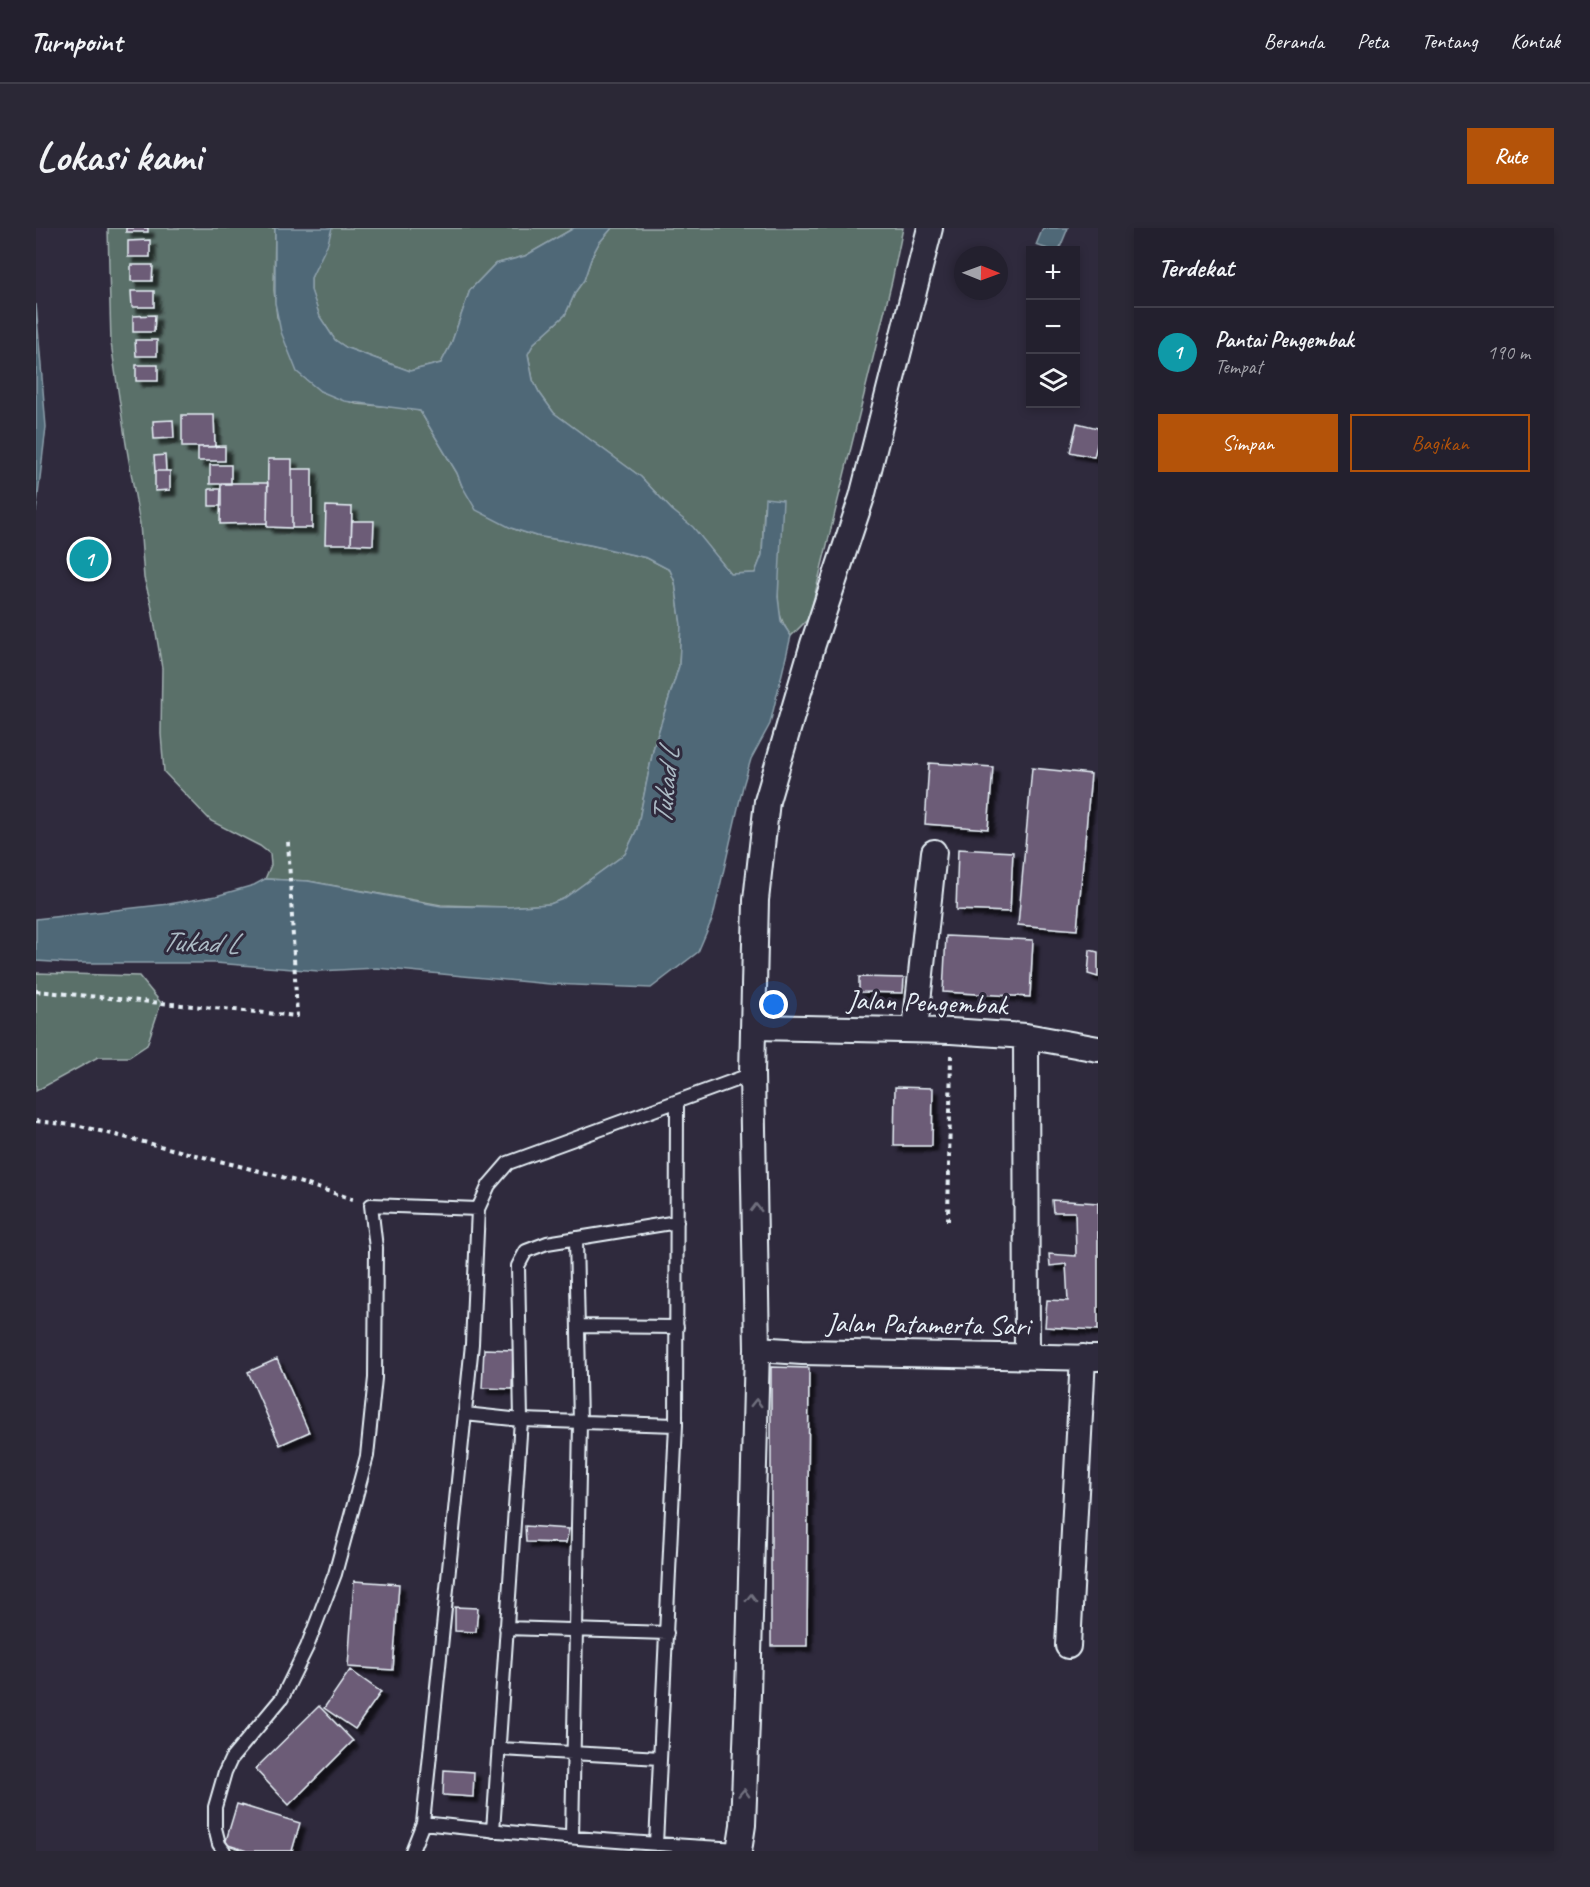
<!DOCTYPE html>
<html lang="id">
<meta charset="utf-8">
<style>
:root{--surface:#23202e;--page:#2b2836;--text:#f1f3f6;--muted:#a3a3aa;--line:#403e4a;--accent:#b45309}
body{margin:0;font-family:Caveat,sans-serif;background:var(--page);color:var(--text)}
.controls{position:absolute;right:18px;top:18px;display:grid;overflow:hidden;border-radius:0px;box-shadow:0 3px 9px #0003}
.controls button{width:54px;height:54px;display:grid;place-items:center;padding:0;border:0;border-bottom:2px solid var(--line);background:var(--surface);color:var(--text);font:30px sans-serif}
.compass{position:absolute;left:918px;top:18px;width:54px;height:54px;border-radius:50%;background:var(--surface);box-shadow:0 3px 9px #0003;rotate:91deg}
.you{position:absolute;left:738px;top:777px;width:21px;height:21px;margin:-15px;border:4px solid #fff;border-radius:50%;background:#1a73e8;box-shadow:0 0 0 9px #1a73e833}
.badge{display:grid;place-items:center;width:39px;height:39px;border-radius:50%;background:var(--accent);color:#fff;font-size:20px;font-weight:700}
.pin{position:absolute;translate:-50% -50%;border:3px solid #fff;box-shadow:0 2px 6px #0006}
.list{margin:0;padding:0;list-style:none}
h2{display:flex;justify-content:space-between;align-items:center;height:78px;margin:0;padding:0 24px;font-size:26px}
h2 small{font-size:20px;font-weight:400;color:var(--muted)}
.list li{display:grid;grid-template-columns:39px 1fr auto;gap:18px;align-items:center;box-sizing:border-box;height:90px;padding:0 24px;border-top:2px solid var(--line)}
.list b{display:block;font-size:22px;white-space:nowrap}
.list p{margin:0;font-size:20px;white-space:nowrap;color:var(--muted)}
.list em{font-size:20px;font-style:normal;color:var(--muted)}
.actions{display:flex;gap:12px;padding:18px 24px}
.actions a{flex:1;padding:14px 0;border:2px solid var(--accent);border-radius:0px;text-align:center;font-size:21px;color:var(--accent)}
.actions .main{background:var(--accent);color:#fff}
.icon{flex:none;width:33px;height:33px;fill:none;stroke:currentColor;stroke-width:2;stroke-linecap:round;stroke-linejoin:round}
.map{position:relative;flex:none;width:1062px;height:1623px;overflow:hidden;border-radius:0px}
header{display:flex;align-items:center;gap:36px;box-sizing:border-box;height:84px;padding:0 30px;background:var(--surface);border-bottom:2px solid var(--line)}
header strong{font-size:28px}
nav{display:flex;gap:33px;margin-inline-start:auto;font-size:21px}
.intro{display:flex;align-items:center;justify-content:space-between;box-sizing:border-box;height:144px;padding:0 36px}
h1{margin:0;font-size:42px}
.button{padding:15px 27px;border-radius:0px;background:var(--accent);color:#fff;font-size:21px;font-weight:700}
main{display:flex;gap:36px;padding:0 36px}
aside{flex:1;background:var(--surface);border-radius:0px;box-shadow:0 3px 9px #0003}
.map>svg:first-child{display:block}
.green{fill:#5a6f69;stroke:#a1b0b0;stroke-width:1.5}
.water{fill:#4f6877;stroke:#8c9fab;stroke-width:1.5}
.building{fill:#6c5c77;stroke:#e8f1f8;stroke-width:1.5;filter:url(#shadow)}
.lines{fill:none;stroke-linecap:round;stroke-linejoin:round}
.service-casing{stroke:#e8f1f8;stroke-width:16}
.minor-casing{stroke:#e8f1f8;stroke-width:28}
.path{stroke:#e8f1f8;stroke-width:4;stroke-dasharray:4.5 4.5;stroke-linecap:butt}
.service{stroke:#2f2a3d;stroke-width:12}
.minor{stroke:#2f2a3d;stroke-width:24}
.oneway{stroke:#70707e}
.labels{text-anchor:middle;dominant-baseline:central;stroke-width:6;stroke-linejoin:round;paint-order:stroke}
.street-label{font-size:28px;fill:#e8f1f8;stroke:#2f2a3d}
.water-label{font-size:30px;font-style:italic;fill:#abbac4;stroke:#2f2a3d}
</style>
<header>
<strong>Turnpoint</strong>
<nav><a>Beranda</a><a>Peta</a><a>Tentang</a><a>Kontak</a></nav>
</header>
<div class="intro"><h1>Lokasi kami</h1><a class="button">Rute</a></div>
<main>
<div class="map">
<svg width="1062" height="1623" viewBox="0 0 1062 1623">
<defs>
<filter id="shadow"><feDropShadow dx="5.5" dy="5.5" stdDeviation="1.5" flood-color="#0009"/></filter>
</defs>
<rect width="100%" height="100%" fill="#2f2a3d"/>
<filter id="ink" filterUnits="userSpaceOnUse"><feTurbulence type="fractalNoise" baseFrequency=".0167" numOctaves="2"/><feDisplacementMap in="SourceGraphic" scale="12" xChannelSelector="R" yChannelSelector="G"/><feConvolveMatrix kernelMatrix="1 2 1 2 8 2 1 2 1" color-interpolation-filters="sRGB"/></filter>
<g filter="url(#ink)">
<path class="green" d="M72,0H239L238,62L241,89L284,163L320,176L371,180L384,183L421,245L426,258L475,300L500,308L554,317L611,330L634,342L639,354L645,397L643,438L618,518L601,601L589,626L527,671L514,676L472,679L405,677L272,653L229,651L235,637L234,626L224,618L175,593L128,544L125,506L126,440L115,375L108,350L104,296L90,216L75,115Z
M296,0H538L489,28L459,36L434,62L415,116L405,135L374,143L311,120L299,112L284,89L275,63V50Z
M576,0H867L856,53L773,390L755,408C737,383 744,371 742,344C741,322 733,299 728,278L726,327L719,345L695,346L657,300L636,282L605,249L518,185L503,164L497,152L492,126L498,115L529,87L540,63L548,52L556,28L563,15Z
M0,745L103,748L125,775L111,817L93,829H62L0,863Z"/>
<path class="water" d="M239,0H296L292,15L275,50V62L284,89L299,112L311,120L374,143L405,135L415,116L434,62L459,36L489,28L538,0H576L563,15L556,28L548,52L540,63L529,87L498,115L492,126L497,152L503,164L518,185L605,249L636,282L657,299L695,346L719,345L726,327L729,270L747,272L742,369L745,393L755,408L734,496L715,531L707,558L677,689L662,724L615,760L514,756L341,740L283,743L179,735H33L0,733V691L133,676L180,668L218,657L229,651L272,653L405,678L472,679L514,676L527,671L589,626L601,601L618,518L643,438L645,397L639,354L634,342L611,330L554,317L500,308L475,300L440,282L426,258L421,245L384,183L308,173L284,163L261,144L245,104L239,75Z
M1007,0H1032L1023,22H1015L1000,17Z
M0,76L10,199L0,284Z"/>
<path class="building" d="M90,0H112V4H90Z
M114,12V29H92V13Z
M95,37H117L116,53H95Z
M95,63H118V79H96Z
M119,87L118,104H97V88Z
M99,112H121V128H100Z
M100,137H122V153H100Z
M146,187H178L179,219H146Z
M137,192L138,210L118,211L117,193Z
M1041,195L1062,200V213L1058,229L1034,224Z
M189,218V233H162V219Z
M129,227L130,243H119L118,228Z
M232,231H256V300L231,299Z
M174,237H195V256H174Z
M256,241H276V300H256Z
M119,243H134V262L119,263Z
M185,255H232L231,295L184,296Z
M173,261H185V278H173Z
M290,278L316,279L315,316H289Z
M316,293H338L337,317L315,316Z
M893,535L957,539L952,601L889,596Z
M996,540L1055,546L1041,702L982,697Z
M922,621L977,624L974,684L920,682Z
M910,708L997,712L994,769L907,764Z
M1054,722L1062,724V749L1052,746Z
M823,749L868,750L867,765L823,764Z
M859,859L897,860L896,918H858Z
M1016,972L1062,975V1102L1009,1099L1011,1072L1032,1073L1030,1036L1014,1038L1013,1026L1040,1028L1039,984H1017Z
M448,1121L477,1122L476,1161L446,1160Z
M241,1131L273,1204L244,1217L212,1144Z
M735,1139L773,1140L771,1418H735Z
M489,1298L533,1301L530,1315L490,1314Z
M318,1353L363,1356L357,1442L312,1439Z
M419,1379L442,1380L440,1404L419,1403Z
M314,1442L345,1464L319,1501L288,1480Z
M283,1478L317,1513L253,1577L219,1541Z
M408,1542L438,1544L437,1569L407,1567Z
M201,1576L264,1595L256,1623H211L189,1616Z"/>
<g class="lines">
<defs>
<path id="service" d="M543,1098L641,1099
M429,1186L485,1192L640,1197L641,874
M470,1400L631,1405
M463,1521L624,1530
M387,1595L436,1116L442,981L453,957L472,935L716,846
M457,1603L485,1192L482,1038L490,1023L511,1015L641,994
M536,1608L544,1195L540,1010
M620,1616L640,1197
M188,1623L183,1616L179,1600V1579L189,1544L195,1531L246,1470L271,1419L299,1346L331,1228L339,1150L340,1020L335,977L442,981
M376,1623L387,1595C492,1607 598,1615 704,1621"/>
<path id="minor" d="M717,799L915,803L990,808L1062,821
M879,802L898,624
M990,808L991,1128
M721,1121L766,1124L1062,1130
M1032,1418L1047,1129
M703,1623L707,1597L712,1466L721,1121L716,846L720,672L731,573L777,416L826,269L894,0"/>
</defs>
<use href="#service" class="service-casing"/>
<use href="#minor" class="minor-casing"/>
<path class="path" d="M0,763L261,788L252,611
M0,893L44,898L243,948L317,971
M912,993L915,827"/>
<use href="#service" class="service"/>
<use href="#minor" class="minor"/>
</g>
<defs><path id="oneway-chevron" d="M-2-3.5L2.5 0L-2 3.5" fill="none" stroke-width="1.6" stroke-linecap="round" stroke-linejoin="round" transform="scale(1.5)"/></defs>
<g class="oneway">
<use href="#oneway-chevron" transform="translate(720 980) rotate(-91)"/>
<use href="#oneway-chevron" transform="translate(720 1175) rotate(-89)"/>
<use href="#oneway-chevron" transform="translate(715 1370) rotate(-89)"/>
<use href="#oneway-chevron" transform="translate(708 1565) rotate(-88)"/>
</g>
</g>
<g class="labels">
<g class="street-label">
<text transform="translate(891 774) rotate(2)">Jalan Pengembak</text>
<text transform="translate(892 1096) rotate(1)">Jalan Patamerta Sari</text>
</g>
<g class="water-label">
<text transform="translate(629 558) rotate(-84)">Tukad L</text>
<text transform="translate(164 714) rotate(2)">Tukad L</text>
</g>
</g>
</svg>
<div class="controls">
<button>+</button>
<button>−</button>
<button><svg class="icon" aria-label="layers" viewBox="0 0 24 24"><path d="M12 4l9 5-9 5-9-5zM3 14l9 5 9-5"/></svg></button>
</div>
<svg class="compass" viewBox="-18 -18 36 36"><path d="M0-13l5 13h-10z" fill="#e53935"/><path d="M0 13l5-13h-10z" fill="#a3a3aa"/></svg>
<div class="you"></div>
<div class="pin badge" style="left:53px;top:331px;background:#0f9aa8">1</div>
</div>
<aside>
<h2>Terdekat<small></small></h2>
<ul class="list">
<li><span class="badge" style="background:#0f9aa8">1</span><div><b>Pantai Pengembak</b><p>Tempat</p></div><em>190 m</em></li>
</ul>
<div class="actions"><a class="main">Simpan</a><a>Bagikan</a></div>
</aside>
</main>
